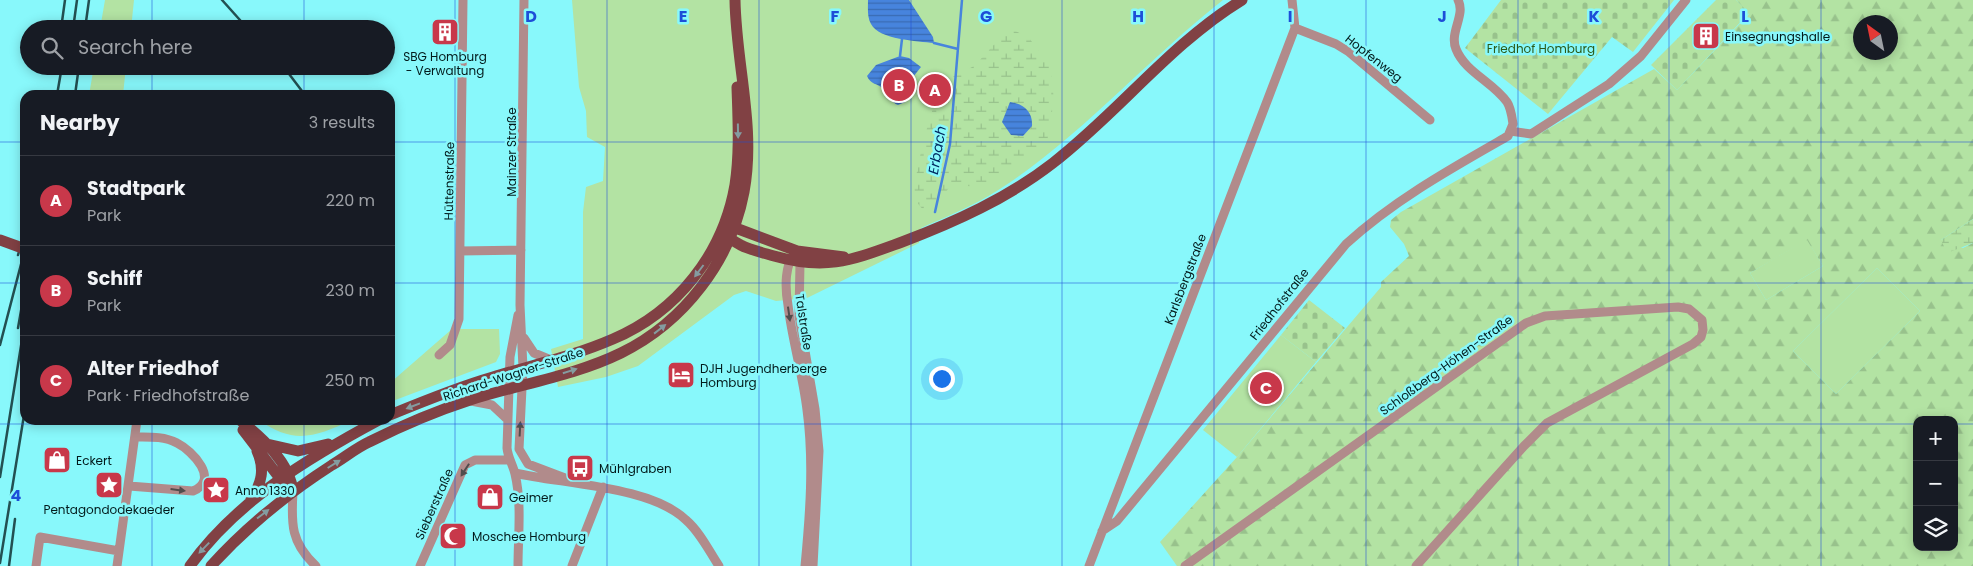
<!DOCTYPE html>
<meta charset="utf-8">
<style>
:root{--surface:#171b24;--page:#242831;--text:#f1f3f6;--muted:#9ea1a6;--line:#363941;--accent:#c8384a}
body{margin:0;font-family:Poppins,sans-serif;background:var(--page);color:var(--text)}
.controls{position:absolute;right:15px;bottom:15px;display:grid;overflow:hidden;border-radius:10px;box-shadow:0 2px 12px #0003}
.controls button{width:45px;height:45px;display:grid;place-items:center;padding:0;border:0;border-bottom:1px solid var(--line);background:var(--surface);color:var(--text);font:25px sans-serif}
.compass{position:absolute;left:1853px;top:15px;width:45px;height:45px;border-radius:50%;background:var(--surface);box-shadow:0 2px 12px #0003;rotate:327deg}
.you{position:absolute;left:941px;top:378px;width:18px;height:18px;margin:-12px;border:4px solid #fff;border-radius:50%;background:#1a73e8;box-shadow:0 0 0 8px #1a73e833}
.badge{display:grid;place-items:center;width:32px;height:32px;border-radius:50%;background:var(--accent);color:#fff;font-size:16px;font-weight:700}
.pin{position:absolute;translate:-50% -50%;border:2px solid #fff;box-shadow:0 1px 5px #0006}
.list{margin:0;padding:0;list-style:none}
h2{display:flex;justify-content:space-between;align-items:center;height:65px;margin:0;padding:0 20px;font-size:21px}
h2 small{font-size:16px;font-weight:400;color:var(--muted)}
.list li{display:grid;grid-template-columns:32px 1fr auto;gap:15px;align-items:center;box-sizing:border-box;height:90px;padding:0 20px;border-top:1px solid var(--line)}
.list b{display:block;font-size:19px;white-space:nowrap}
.list p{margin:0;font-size:16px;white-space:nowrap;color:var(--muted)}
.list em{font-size:16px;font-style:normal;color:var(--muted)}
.icon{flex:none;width:28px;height:28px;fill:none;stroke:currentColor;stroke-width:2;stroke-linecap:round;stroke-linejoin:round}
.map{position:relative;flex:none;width:1973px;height:566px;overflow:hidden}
.search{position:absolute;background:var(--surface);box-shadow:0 2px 12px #0003;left:20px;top:20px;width:375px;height:55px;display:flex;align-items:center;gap:12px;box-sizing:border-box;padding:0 18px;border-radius:28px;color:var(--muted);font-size:19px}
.panel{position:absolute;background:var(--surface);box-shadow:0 2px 12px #0003;left:20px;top:90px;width:375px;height:335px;border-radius:15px}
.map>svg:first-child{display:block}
.green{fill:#b3e3a3}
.forest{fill:url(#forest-firs);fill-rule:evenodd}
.wetland{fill:url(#wetland-marsh)}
.cemetery{fill:url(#cemetery-stones)}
.water{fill:url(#water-rules)}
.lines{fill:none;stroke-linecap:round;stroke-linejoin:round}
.stream{stroke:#4784dd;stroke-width:2.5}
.minor{stroke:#b18b8b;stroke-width:9}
.major{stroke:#814144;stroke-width:11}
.rail{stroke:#235052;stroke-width:2.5}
.major-bridge{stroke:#814144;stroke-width:11}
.oneway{fill:#849ca0}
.oneway2{fill:#514d4d}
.grid{fill:none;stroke:#1d4ed8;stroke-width:1;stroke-opacity:0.55}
.labels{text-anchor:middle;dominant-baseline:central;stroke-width:5;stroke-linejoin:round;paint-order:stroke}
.poi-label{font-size:12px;fill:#021a1b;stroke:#88f8fb;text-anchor:start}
.park-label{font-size:12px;fill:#2b5918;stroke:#88f8fb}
.street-label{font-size:12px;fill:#021a1b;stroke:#88f8fb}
.water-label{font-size:14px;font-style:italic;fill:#012960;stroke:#88f8fb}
.grid-label{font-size:16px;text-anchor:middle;font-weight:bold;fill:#1d4ed8;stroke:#88f8fb;stroke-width:5;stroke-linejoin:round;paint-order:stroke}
</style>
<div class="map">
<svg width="1973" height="566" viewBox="0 0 1973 566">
<defs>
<pattern id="forest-firs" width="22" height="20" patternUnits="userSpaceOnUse" patternTransform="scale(1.25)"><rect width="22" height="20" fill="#b3e3a3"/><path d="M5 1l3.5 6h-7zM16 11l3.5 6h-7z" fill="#98c28c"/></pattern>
<pattern id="wetland-marsh" width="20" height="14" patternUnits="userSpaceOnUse" patternTransform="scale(1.25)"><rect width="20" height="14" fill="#b3e3a3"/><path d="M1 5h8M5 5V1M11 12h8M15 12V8" fill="none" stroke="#98c28c"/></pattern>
<pattern id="cemetery-stones" width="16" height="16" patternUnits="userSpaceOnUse" patternTransform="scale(1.25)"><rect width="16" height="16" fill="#b3e3a3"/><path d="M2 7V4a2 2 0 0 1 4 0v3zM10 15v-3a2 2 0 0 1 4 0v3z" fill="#98c28c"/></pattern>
<pattern id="water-rules" width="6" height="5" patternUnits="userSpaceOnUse" patternTransform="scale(1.25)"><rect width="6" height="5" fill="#4784dd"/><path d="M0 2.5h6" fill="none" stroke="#396bb2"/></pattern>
</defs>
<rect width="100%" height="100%" fill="#88f8fb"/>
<path class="green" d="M105,0H134L131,29H100Z
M572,0H1223C1149,58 1087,130 1009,183C982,202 951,215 921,228L919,243L807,298L776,301L746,291L734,295L638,366L606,377L558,387L551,349L583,339V212L586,187L603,181L605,147L587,137L586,111L579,87Z
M94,66H126L123,95H89Z
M1807,239L1823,266L1766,300L1750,273Z
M1877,268L1920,311L1836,394L1793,351Z
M452,329H499L500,354L496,362L390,402V383Z
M1281,335L1316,362L1237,457L1203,430Z
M259,420H352C315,437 294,445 259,420Z"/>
<path class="forest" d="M1736,0H1973V219L1941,240L1963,248L1973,243V566H1177L1160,542L1237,457L1381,287V282L1409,256L1404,244L1390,227L1391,220L1401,212L1654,69L1677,90L1749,14ZM1860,22H1890V52H1860ZM1807,240L1823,266L1766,300L1750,273ZM1877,268L1920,311L1836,394L1793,351ZM1917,420H1954V547H1917Z"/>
<path class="wetland" d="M1008,27L1029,38L1050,66L1054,100L1047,142L1040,150L994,184L982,187L967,186L948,189L937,204L924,210C919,206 916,202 915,194C913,178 933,96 944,84C952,75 963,73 972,67C985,57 998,39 1008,27Z
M1973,219V243L1947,253L1941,240Z"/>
<path class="cemetery" d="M1501,0H1674L1633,52L1612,37L1548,114L1465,48Z
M1716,0H1736L1749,13L1677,90L1651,65Z
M1309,300L1345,328L1316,362L1281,335Z"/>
<path class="water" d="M868,0H909L933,37L934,43C918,41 879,40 871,24C867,17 868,8 868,0Z
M900,56L909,58L921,67L913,77L905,102L898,105C891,103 890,94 884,89C877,83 871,85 867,76L876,65Z
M1010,102C1024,104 1033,112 1032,126L1023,136L1011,135L1002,122Z"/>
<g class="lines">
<path class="stream" d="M934,43L958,49
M900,56L902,39
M935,212L950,144L962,0"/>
<path class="minor" d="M524,0L520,305L523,368L519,449L528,464
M1295,28L1336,44L1349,52L1430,120
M1510,131L1531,134L1609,84L1641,56L1686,0
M460,251L521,250
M518,315L510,357L507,448C508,458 513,465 515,474C522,503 518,537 518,566
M524,338L534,353L551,360
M439,355L450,345L459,319L463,0
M471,401L492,405L507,419
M528,464L565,478
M515,473C562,484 651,486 686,520C700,532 709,551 719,566
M129,486L193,491C220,480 193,451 177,443C164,436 149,437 135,437
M293,492C291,524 291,543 316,566
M1102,531L1117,521L1346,244C1394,200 1452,168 1508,136L1513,124C1512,117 1511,108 1507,102C1493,82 1465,72 1456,49C1449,32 1466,15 1458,0
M36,566L40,537L119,551
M117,566L137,420
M420,566L465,465L475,460H508
M572,566L603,487
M805,566C810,514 814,462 807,410C803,375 792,340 788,305C785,288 784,263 797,251L800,263L799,316L815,409L819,451L813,566
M1089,566L1295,28L1292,0
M1185,566L1526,323L1545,316L1678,307L1689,309L1702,320L1703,330L1701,337L1693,344L1547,423L1524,446L1416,566"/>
<path class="major" d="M723,228C730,246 757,251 774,256C827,271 852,260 902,242C955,222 1008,198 1053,163C1119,112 1170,44 1242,0
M727,228L733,227L797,251L844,257
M390,415C424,401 458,387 493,377C533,365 574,356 613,339C677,312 723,254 735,185C740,152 738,119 737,87
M240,420C262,438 290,462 293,492
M243,430L285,485
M267,444L298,451L328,444
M251,499C262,483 265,469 257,451
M190,566C236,501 310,457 379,420
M211,566C247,526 287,494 332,465C344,458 356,448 369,442C401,426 436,411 470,400C520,384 574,376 621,353C684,322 731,261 744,192C756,127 736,65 735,0"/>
<path class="rail" d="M222,0L248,29
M61,29L65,0
M73,29L77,0
M85,29L89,0
M283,66L305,95
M57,95L62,66
M75,95L79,66
M18,255L25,231
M18,328L25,288
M0,345L25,249
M0,477L25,321
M0,563L25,409
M9,566L15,519"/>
<path class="major-bridge" d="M0,240L25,249"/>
</g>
<defs><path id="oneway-solid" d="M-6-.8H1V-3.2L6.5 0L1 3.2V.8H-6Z" transform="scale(1.25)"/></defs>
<g class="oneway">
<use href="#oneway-solid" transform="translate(738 131) rotate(89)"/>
<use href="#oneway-solid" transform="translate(699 271) rotate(127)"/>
<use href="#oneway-solid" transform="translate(660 329) rotate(-38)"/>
<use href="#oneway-solid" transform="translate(570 371) rotate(-17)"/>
<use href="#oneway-solid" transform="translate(413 406) rotate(159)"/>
<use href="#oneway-solid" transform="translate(334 464) rotate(-32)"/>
<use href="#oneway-solid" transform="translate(263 514) rotate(-37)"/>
<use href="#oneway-solid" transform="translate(204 548) rotate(134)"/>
</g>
<g class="oneway2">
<use href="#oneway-solid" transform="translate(789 314) rotate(82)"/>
<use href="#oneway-solid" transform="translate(520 429) rotate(-87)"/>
<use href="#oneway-solid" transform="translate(465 470) rotate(123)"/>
<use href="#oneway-solid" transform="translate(178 490) rotate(7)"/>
</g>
<path class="grid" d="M152,0V29M304,0V29M455,0V566M607,0V566M759,0V566M911,0V566M1062,0V566M1214,0V566M1366,0V566M1518,0V566M1669,0V566M1821,0V566M152,66V95M304,66V95M0,142H25M390,142H1973M0,283H25M390,283H1973M152,420V566M304,420V566M0,424H1917M1954,424H1973"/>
<defs>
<symbol id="building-square" viewBox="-11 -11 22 22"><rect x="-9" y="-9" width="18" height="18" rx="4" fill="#c8384a" stroke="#88f8fb"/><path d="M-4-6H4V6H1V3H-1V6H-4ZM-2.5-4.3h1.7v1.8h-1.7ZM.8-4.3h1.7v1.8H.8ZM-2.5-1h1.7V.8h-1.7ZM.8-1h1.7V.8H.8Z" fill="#fff"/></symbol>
<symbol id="hotel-square" viewBox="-11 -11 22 22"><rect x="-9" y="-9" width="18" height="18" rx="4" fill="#c8384a" stroke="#88f8fb"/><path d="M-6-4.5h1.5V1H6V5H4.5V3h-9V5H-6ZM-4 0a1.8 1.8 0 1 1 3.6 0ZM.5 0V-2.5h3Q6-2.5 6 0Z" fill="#fff"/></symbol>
<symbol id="shop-square" viewBox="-11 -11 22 22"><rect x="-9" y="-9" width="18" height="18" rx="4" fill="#c8384a" stroke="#88f8fb"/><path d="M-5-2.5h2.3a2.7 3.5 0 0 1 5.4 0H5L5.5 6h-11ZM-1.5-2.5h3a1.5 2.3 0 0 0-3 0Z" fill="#fff"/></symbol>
<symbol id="bus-square" viewBox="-11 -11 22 22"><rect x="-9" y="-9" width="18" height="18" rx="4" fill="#c8384a" stroke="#88f8fb"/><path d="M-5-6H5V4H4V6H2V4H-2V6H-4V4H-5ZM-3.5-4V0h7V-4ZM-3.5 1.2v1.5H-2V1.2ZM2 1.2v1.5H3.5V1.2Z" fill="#fff"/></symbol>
<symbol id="sight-square" viewBox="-11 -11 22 22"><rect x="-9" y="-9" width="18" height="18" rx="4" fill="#c8384a" stroke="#88f8fb"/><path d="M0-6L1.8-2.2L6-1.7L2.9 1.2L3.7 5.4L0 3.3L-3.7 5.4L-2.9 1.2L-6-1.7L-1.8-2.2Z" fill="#fff"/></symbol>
<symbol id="mosque-square" viewBox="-11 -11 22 22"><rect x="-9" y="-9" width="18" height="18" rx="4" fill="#c8384a" stroke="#88f8fb"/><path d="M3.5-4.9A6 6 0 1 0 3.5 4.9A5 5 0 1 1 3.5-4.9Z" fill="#fff"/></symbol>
</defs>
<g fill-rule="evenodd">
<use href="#building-square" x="429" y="16" width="32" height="32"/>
<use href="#building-square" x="1690" y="20" width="32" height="32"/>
<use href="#hotel-square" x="665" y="359" width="32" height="32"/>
<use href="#shop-square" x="41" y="444" width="32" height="32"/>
<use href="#bus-square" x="564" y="452" width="32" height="32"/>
<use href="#sight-square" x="93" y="469" width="32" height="32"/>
<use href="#sight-square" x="200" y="474" width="32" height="32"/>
<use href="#shop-square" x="474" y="481" width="32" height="32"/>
<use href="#mosque-square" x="437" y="520" width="32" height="32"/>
</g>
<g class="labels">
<g class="poi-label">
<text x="1725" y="36">Einsegnungshalle</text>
<text x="445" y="56" text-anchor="middle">SBG Homburg<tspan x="445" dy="14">- Verwaltung</tspan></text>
<text x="700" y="368">DJH Jugendherberge<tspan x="700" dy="14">Homburg</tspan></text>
<text x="76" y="460">Eckert</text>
<text x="599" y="468">Mühlgraben</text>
<text x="235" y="490">Anno 1330</text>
<text x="509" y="497">Geimer</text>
<text x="109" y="509" text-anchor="middle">Pentagondodekaeder</text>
<text x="472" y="536">Moschee Homburg</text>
</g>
<g class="park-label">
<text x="1541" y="48">Friedhof Homburg</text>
</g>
<g class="street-label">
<text transform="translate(1374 58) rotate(38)">Hopfenweg</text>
<text transform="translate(511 152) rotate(-90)">Mainzer Straße</text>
<text transform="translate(449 181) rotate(-89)">Hüttenstraße</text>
<text transform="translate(1185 279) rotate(-69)">Karlsbergstraße</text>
<text transform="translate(1279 304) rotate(-52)">Friedhofstraße</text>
<text transform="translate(804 322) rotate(81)">Talstraße</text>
<text transform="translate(1446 365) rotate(-36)">Schloßberg-Höhen-Straße</text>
<text transform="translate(513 374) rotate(-18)">Richard-Wagner-Straße</text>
<text transform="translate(434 504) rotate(-66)">Sieberstraße</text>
</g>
<g class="water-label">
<text transform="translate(937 150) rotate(-80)">Erbach</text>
</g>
</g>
<g class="grid-label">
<text x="531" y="22">D</text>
<text x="683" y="22">E</text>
<text x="835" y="22">F</text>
<text x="986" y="22">G</text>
<text x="1138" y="22">H</text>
<text x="1290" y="22">I</text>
<text x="1442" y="22">J</text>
<text x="1594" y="22">K</text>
<text x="1745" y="22">L</text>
<text x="16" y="501">4</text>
</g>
</svg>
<div class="controls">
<button>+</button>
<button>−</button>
<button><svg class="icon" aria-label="layers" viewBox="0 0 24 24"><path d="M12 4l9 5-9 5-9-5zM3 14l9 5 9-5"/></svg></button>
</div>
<svg class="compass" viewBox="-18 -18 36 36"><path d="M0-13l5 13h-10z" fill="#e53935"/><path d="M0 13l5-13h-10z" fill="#9ea1a6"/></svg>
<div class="you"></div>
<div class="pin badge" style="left:935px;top:90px">A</div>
<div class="pin badge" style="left:899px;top:85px">B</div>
<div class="pin badge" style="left:1266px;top:388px">C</div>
<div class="search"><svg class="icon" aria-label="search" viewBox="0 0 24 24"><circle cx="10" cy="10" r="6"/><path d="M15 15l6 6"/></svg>Search here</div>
<section class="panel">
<h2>Nearby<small>3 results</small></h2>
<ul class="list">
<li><span class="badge">A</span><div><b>Stadtpark</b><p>Park</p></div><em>220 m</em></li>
<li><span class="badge">B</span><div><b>Schiff</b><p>Park</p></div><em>230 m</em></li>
<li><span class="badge">C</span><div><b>Alter Friedhof</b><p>Park · Friedhofstraße</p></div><em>250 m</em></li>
</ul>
</section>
</div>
